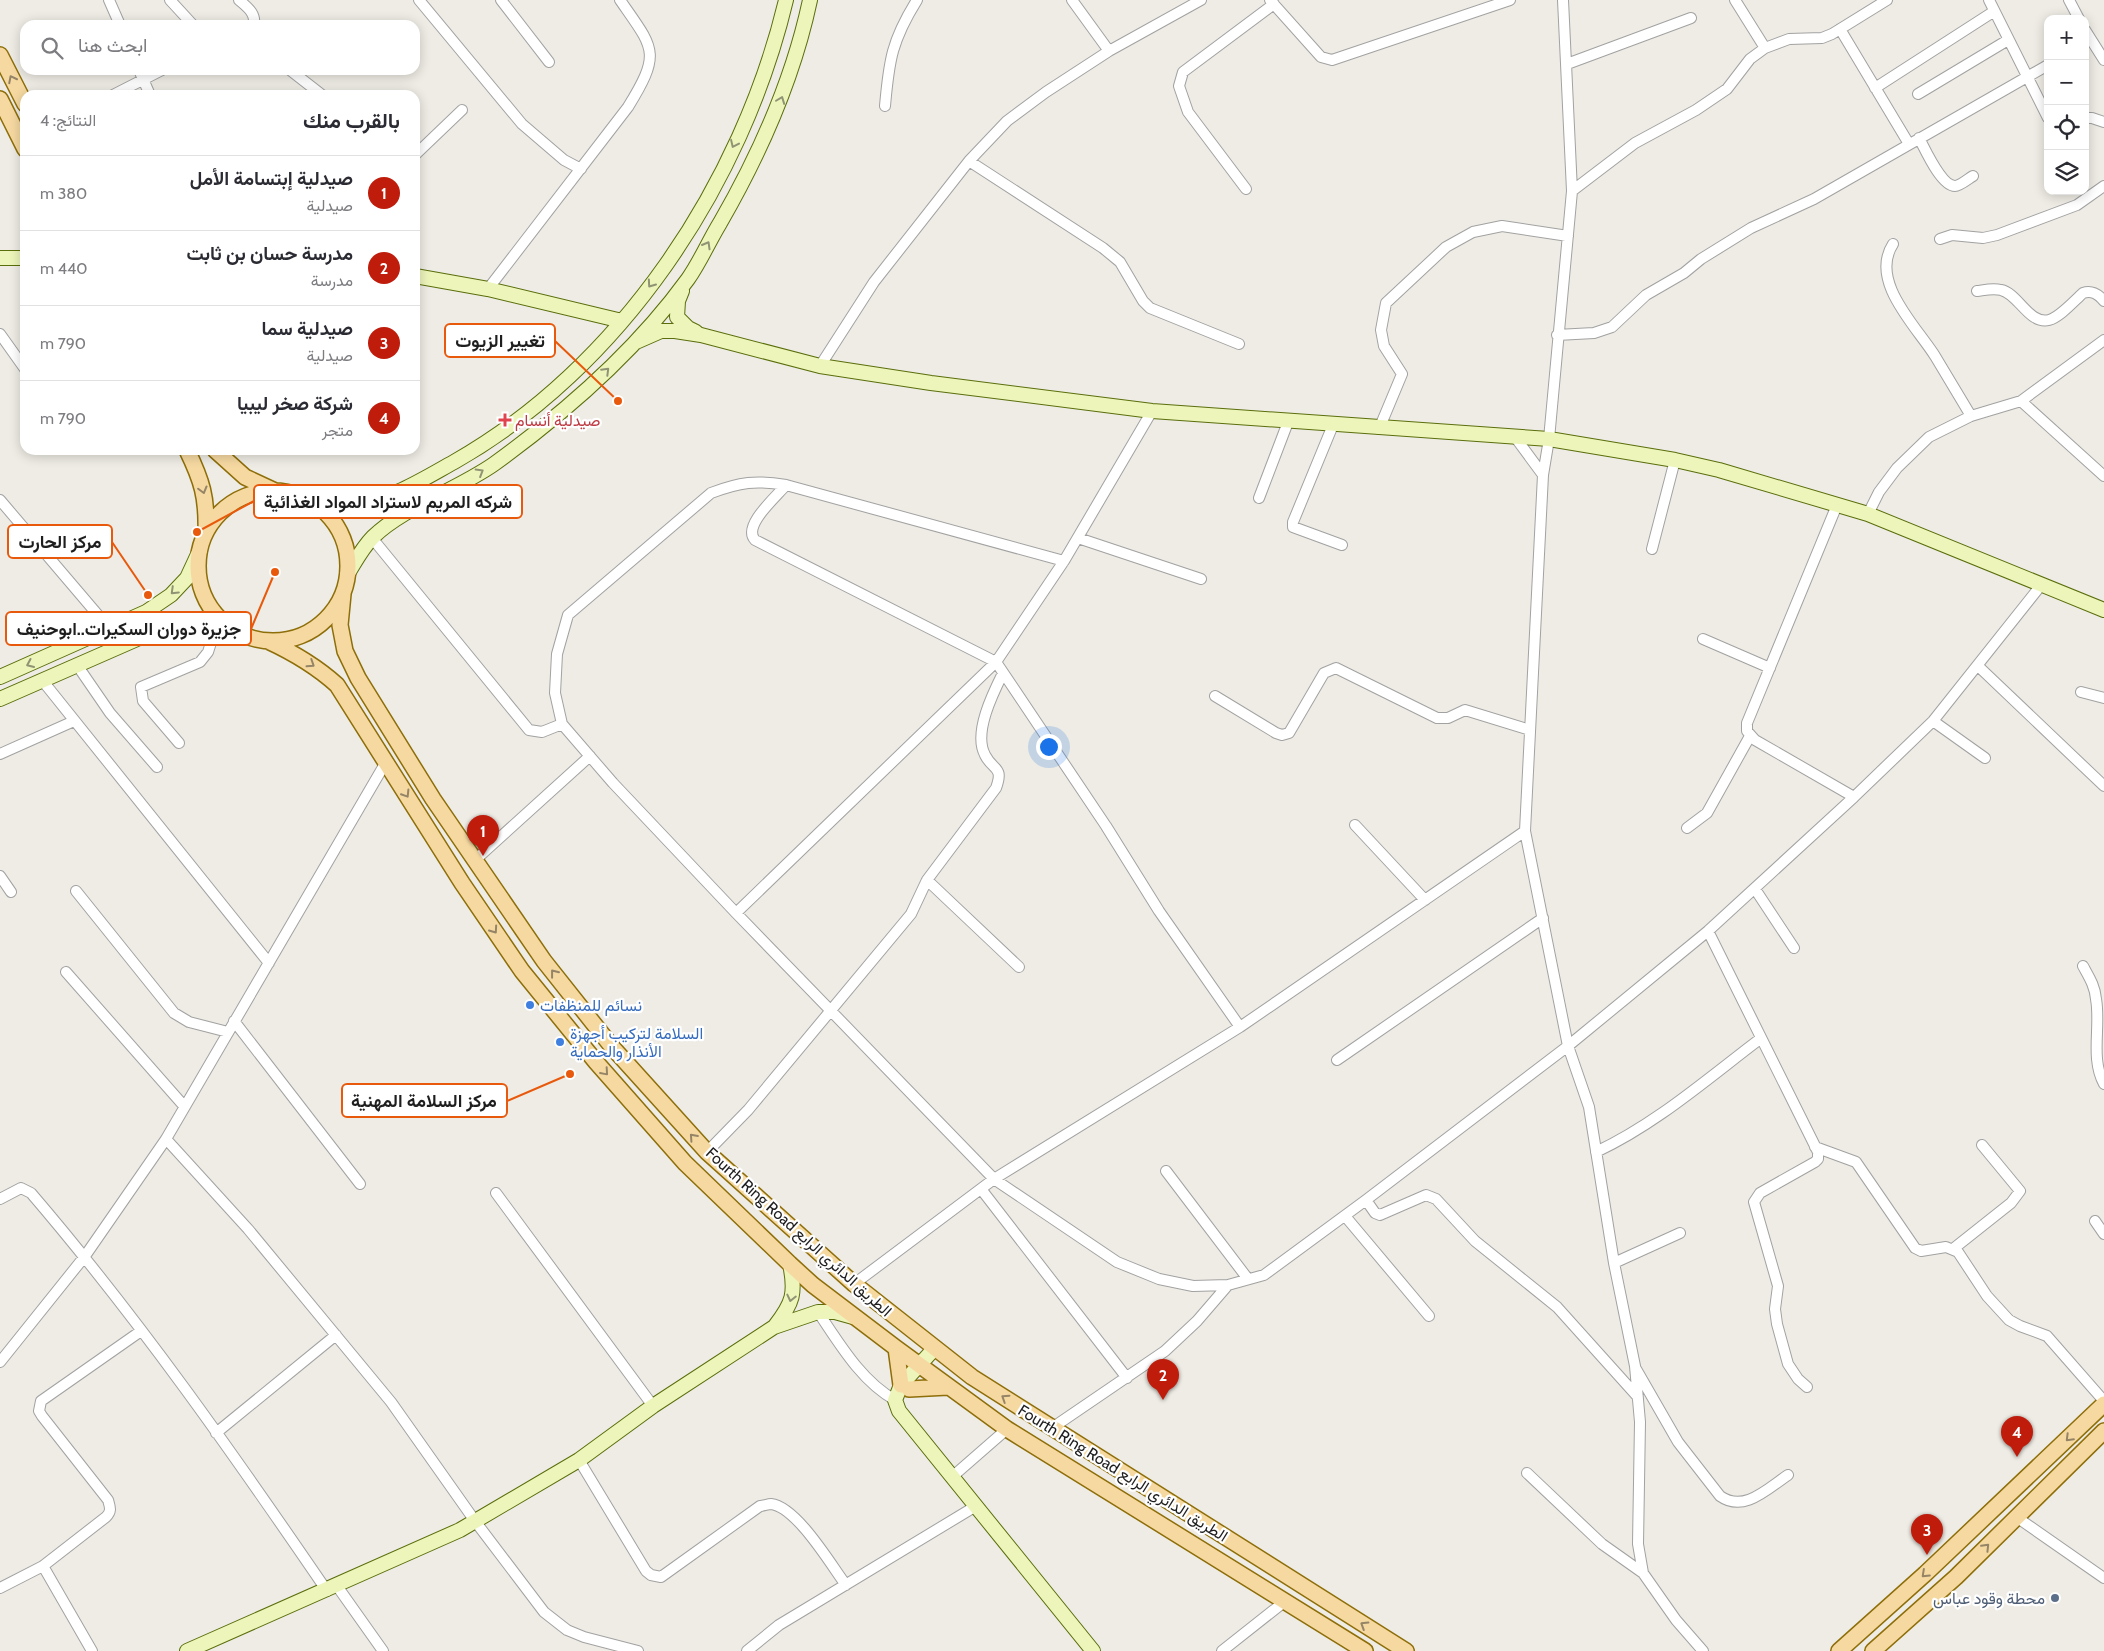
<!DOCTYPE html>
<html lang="ar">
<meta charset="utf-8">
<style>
:root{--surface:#fff;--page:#f7f7f7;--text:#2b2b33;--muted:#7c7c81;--line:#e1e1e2;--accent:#bf1c0c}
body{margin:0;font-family:Cabin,Vazirmatn,sans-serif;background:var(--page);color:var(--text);direction:rtl}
.controls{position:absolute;right:15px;top:15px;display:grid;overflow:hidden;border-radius:10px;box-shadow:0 2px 12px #0003}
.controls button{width:45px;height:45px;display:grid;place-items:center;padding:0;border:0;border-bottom:1px solid var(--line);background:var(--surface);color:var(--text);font:25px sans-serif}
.you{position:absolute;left:1048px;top:746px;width:18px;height:18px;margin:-12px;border:4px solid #fff;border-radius:50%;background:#1a73e8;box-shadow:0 0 0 8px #1a73e833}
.badge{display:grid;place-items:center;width:32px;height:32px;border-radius:50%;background:var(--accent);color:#fff;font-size:16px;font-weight:700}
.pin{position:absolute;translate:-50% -41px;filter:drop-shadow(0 1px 2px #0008)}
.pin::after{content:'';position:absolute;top:26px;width:18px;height:15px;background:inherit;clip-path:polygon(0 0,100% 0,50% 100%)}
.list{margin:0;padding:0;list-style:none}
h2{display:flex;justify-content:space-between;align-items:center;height:65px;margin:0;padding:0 20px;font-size:21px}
h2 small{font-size:16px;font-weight:400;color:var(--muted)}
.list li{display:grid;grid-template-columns:32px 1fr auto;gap:15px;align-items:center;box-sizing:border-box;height:75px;padding:0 20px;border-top:1px solid var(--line)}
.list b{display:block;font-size:19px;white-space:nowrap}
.list p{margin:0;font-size:16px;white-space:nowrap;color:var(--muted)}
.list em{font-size:16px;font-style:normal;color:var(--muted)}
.icon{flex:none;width:28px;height:28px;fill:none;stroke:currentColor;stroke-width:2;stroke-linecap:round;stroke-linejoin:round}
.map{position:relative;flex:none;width:2104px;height:1651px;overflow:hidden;direction:ltr}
.search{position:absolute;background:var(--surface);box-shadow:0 2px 12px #0003;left:20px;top:20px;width:400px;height:55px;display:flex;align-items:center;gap:12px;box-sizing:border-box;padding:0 18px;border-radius:15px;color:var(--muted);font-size:19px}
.panel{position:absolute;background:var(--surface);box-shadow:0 2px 12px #0003;left:20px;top:90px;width:400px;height:365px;border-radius:15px;direction:rtl}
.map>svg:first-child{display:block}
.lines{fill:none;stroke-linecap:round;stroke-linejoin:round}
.street-casing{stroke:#a2a2a2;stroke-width:12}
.secondary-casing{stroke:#5a6e0b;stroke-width:16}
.primary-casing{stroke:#8e6e09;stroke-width:18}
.street{stroke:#fff;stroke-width:10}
.secondary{stroke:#edf5bb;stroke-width:14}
.primary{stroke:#f6d9a1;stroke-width:15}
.oneway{stroke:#958566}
.oneway2{stroke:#909474}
.health-dot{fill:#e0444e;stroke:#fff;stroke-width:2}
.shop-dot{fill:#3f7fe0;stroke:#fff;stroke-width:2}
.service-dot{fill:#5c6f8a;stroke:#fff;stroke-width:2}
.labels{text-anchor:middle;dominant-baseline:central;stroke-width:4.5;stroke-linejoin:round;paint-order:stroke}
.health-label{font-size:16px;fill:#be3a42;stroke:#fff;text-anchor:start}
.shop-label{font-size:16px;fill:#366cbe;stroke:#fff;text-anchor:start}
.street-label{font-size:16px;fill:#1e1e1e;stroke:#fff}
.service-label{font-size:16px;fill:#4e5e75;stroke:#fff;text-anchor:end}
.leader{fill:none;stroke:#e8590c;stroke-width:2}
.callout-dot{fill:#e8590c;stroke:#fff;stroke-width:2}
.callout{fill:#fff;stroke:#e8590c;stroke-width:2}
.callout-label{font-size:18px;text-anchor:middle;font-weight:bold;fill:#1e1e1e}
</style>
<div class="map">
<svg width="2104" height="1651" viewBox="0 0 2104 1651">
<rect width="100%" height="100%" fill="#eeece4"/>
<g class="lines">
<defs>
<path id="street" d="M109,0L120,25
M170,0L193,25
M239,0C247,7 256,13 254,25
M419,0L522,124L564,160L581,169
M501,0L549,62
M1072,0L1109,51
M1270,0L1321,57L1332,60L1510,0
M1735,0L1765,48
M1989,0L2048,118
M2069,0L2079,19
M1840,29L1909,144
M2085,30L2104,60
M1567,64L1691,18
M139,70L150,95
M290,70L322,95
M1875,88L1993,12
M1918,94L2008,40
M113,95L162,70
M885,106C889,60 892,40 917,0
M2085,118H2092L2104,122
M1919,138C1925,149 1941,186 1955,186C1960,186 1968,179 1973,176
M415,155L462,110
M969,161L1103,248L1120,262L1143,301L1150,308L1239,344
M1246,189L1188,112L1179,86L1183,72L1274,4
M1572,191L1635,143L1696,110L1727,89L1750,59L1765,48L1789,39L1822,38L1832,34L1887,0
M1940,239L1952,235L1983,238L1997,235L2077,205L2104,186
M1893,244C1869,281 1916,326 1935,356C1947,376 1959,396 1971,416
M488,289L628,107C662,52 654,49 620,0
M1977,291C1985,290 1993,288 2001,290C2018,293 2029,325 2049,320C2060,317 2074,301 2083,293C2092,290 2098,294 2104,301
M0,334L25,369
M1557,335L1594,333L1612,327L1646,295L1684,273L1701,259L1751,228L1814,199L2048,65
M820,366L874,282L969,161L1007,121L1046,92L1109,51L1201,0
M2021,401L2104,476
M1333,425L1293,522V527L1342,545
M1379,429L1402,374L1384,346L1381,330L1386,303L1446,247L1473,232L1502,226L1568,236
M1515,437L1543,475
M786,485C776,497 742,526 755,540L996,662L1106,826L1159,911L1240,1027
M1259,498L1288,422
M0,500L109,628
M1837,505L1747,723V731L1755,740L1854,797
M1868,514L1879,492L1897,468L1929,437L1971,416L2021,401L2104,340
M372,538L529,730L542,732L562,724
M1078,538L1201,579
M1652,549L1675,460
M1064,561L786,485C756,480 740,482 711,493L568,615L557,654L555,693L562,724L613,783L736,913L994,1179L1117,1262L1159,1279L1193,1286L1228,1285L1264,1275L1366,1200L1568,1046L1708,931L1854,797L1933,721L2042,584
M1703,639L1770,668
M77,665L110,713L157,767
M1978,666L2104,786
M42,680L269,963
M2081,692L2104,698
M1215,696L1276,733L1282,735L1289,733L1324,673L1336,668L1437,718H1448L1465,710L1530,730
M1933,721L1985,758
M179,743L143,701L141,687L200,662L208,652L216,627
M0,754L74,721
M1355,825L1425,900
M1687,828L1707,813L1750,736
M1525,831L1568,1046L1589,1107L1614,1263L1635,1366L1640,1422L1638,1544L1643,1573L1676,1620L1703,1651
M474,861L590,756
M0,876L11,892
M927,880L1019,967
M1755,889L1794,948
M76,891L174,1013L189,1022L228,1032
M736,913L996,662L1064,561L1152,411
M1708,931L1818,1152V1159L1815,1162L1760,1193L1754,1202L1778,1286L1775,1309L1777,1324L1788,1364L1798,1379L1807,1387
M2083,966C2089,977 2095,986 2096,999C2101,1027 2090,1058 2104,1084
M66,972L184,1106
M234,1021L360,1184
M1337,1060L1543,918
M166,1139L248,1229L391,1402L475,1521L544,1612L567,1630L584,1637L638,1651
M1815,1147L1856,1162L1915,1248L1921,1251L1946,1247L1958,1252L1987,1296L2009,1320L2020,1326L2047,1336L2104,1401
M707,1152L748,1110L911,914L927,880L996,788C1004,766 993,771 985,755C973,733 993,693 1003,673
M1596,1152C1656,1124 1707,1079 1760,1039
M1166,1171L1248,1279
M981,1189L1127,1378
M496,1193L653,1406
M0,1199L21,1188L31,1193C139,1319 234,1455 327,1591
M1366,1200L1375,1213L1380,1215L1426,1195L1436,1199L1475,1241L1557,1307L1637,1396
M1345,1216L1429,1316
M2095,1221L2104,1234
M1953,1249L2011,1203L2020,1191L1982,1145
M1614,1263L1680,1233
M854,1284L994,1179L1240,1027L1525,831L1543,475L1549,439L1572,191L1563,0
M818,1312C839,1343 861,1381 895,1400
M0,1362L85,1256L166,1139L386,762
M1636,1369L1678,1442L1720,1496C1744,1513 1767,1489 1788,1475
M1052,1428L1165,1351L1197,1321L1228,1285
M216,1433L336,1335
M579,1460L646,1571L651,1575L661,1577L760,1506C763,1506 768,1504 771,1504C797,1507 831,1565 846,1585
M1527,1473L1602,1544L1643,1573
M952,1477L1007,1429
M2015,1516L2104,1578
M337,1586L383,1651
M0,1588L43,1566
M92,1651L43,1566L106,1517C112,1511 110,1507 108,1500L42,1416L39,1411L41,1401L141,1331
M747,1651L779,1625L976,1506
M1222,1651L1284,1602"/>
<path id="secondary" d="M0,258H25
M415,276L488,289L622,321
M682,291L678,301L677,317L688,328L696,332
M636,342L661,331H675L701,335L820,366L931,383L1152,411L1549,439L1675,460L1719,470L1868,514L2104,610
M301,497C321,500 342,506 361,503C394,498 425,478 454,462C620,368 742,185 786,0
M347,575C355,562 362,548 373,537C404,507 457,490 494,464C566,412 635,352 688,279C700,262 709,241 720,223C761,152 793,80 810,0
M0,677L146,612L171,595L187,578L200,550
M0,699L153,632L193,626L236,631
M775,1326C793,1303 796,1293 790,1264
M934,1349L901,1385L895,1400L899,1411L1093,1651
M187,1651L460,1530L579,1460L653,1406L774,1327L818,1312H835L853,1317"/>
<path id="primary" d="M0,55L25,104
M0,99L25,149
M187,450C202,481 207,497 206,532
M215,450L245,477L275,491
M198 566a75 75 0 1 1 150 0a75 75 0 1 1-150 0Z
M343,594L340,625L345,651L358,678L433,799L544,961L613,1048L707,1152L854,1284L972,1377L1406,1651
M268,641C294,653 316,666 337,685L462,883L522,971L596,1062L685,1163L790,1264L813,1285L896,1348L1007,1429L1365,1651
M896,1348L901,1385
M909,1389L948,1387
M1839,1651L1925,1574L2104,1404
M1873,1651L1956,1577L2104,1431"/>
</defs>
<use href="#street" class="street-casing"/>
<use href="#secondary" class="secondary-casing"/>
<use href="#primary" class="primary-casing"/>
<use href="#street" class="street"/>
<use href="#secondary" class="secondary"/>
<use href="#primary" class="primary"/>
</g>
<defs><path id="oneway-chevron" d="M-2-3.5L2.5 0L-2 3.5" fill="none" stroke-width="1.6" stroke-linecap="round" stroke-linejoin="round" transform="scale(1.25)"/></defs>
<g class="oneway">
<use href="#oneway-chevron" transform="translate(12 79) rotate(-117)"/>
<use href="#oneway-chevron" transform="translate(203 490) rotate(75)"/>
<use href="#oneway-chevron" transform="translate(311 664) rotate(33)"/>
<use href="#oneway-chevron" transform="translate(406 794) rotate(58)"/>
<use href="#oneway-chevron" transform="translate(494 930) rotate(55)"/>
<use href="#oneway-chevron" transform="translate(554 973) rotate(-128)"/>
<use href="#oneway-chevron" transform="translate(605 1072) rotate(49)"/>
<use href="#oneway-chevron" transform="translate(693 1137) rotate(-132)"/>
<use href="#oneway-chevron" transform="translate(1005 1398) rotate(-147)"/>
<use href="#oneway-chevron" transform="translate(2069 1438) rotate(135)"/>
<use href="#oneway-chevron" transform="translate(1986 1547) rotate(-46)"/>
<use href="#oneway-chevron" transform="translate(1925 1574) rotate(137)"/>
<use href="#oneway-chevron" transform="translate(1364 1625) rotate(-148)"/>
</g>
<g class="oneway2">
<use href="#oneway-chevron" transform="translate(781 100) rotate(-69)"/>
<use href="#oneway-chevron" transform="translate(734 144) rotate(115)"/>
<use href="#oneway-chevron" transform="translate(707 245) rotate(-60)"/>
<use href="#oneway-chevron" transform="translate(651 284) rotate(125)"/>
<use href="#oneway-chevron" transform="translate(606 371) rotate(-45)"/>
<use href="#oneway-chevron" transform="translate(480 472) rotate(-31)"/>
<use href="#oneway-chevron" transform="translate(174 591) rotate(136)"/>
<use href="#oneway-chevron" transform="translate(30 664) rotate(156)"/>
<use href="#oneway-chevron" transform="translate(791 1298) rotate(103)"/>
</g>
<path class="health-dot" d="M502.5 412.5h5v5h5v5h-5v5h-5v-5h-5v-5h5z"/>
<g class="shop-dot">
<circle cx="530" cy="1005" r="5"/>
<circle cx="560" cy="1042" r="5"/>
</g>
<circle class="service-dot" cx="2055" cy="1598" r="5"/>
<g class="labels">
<g class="health-label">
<text x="515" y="420">صيدلية أنسام</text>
</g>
<g class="shop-label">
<text x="540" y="1005">نسائم للمنظفات</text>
<text x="570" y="1033">السلامة لتركيب أجهزة<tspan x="570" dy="18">الأنذار والحماية</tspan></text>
</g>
<g class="street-label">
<text transform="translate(799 1232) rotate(42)">Fourth Ring Road الطريق الدائري الرابع</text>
<text transform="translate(1123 1473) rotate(32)">Fourth Ring Road الطريق الدائري الرابع</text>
</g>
<g class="service-label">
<text x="2045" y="1598">محطة وقود عباس</text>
</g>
</g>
<path class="leader" d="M618 401L555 341M197 532L254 501M148 595L112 542M275 572L251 629M570 1074L507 1101"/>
<g class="callout-dot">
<circle cx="618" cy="401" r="5"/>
<circle cx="197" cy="532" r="5"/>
<circle cx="148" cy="595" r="5"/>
<circle cx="275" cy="572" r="5"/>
<circle cx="570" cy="1074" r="5"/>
</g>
<g class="callout">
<rect x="445" y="324" width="110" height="33" rx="5"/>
<rect x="254" y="485" width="268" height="33" rx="5"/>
<rect x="8" y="525" width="104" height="33" rx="5"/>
<rect x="6" y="612" width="245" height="33" rx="5"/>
<rect x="342" y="1084" width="165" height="33" rx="5"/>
</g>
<g class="callout-label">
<text x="500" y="347">تغيير الزيوت</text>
<text x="388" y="508">شركه المريم لاستراد المواد الغذائية</text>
<text x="60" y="548">مركز الحارت</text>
<text x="129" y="635">جزيرة دوران السكيرات..ابوحنيف</text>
<text x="424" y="1107">مركز السلامة المهنية</text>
</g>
</svg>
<div class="controls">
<button>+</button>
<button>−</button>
<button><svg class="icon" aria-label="locate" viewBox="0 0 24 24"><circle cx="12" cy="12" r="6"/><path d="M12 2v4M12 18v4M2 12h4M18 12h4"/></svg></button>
<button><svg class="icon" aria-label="layers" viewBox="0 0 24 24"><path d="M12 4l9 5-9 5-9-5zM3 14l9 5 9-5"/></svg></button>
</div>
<div class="you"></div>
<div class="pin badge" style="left:483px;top:856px">1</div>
<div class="pin badge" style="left:1163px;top:1400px">2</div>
<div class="pin badge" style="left:1927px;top:1555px">3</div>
<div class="pin badge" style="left:2017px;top:1457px">4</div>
<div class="search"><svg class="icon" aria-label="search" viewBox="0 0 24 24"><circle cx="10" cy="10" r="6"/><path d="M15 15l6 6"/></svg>ابحث هنا</div>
<section class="panel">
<h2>بالقرب منك<small>النتائج: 4</small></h2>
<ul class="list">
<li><span class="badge">1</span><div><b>صيدلية إبتسامة الأمل</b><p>صيدلية</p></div><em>380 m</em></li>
<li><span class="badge">2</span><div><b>مدرسة حسان بن ثابت</b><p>مدرسة</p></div><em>440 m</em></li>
<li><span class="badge">3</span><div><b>صيدلية سما</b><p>صيدلية</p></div><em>790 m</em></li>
<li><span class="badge">4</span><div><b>شركة صخر ليبيا</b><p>متجر</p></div><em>790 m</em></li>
</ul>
</section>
</div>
